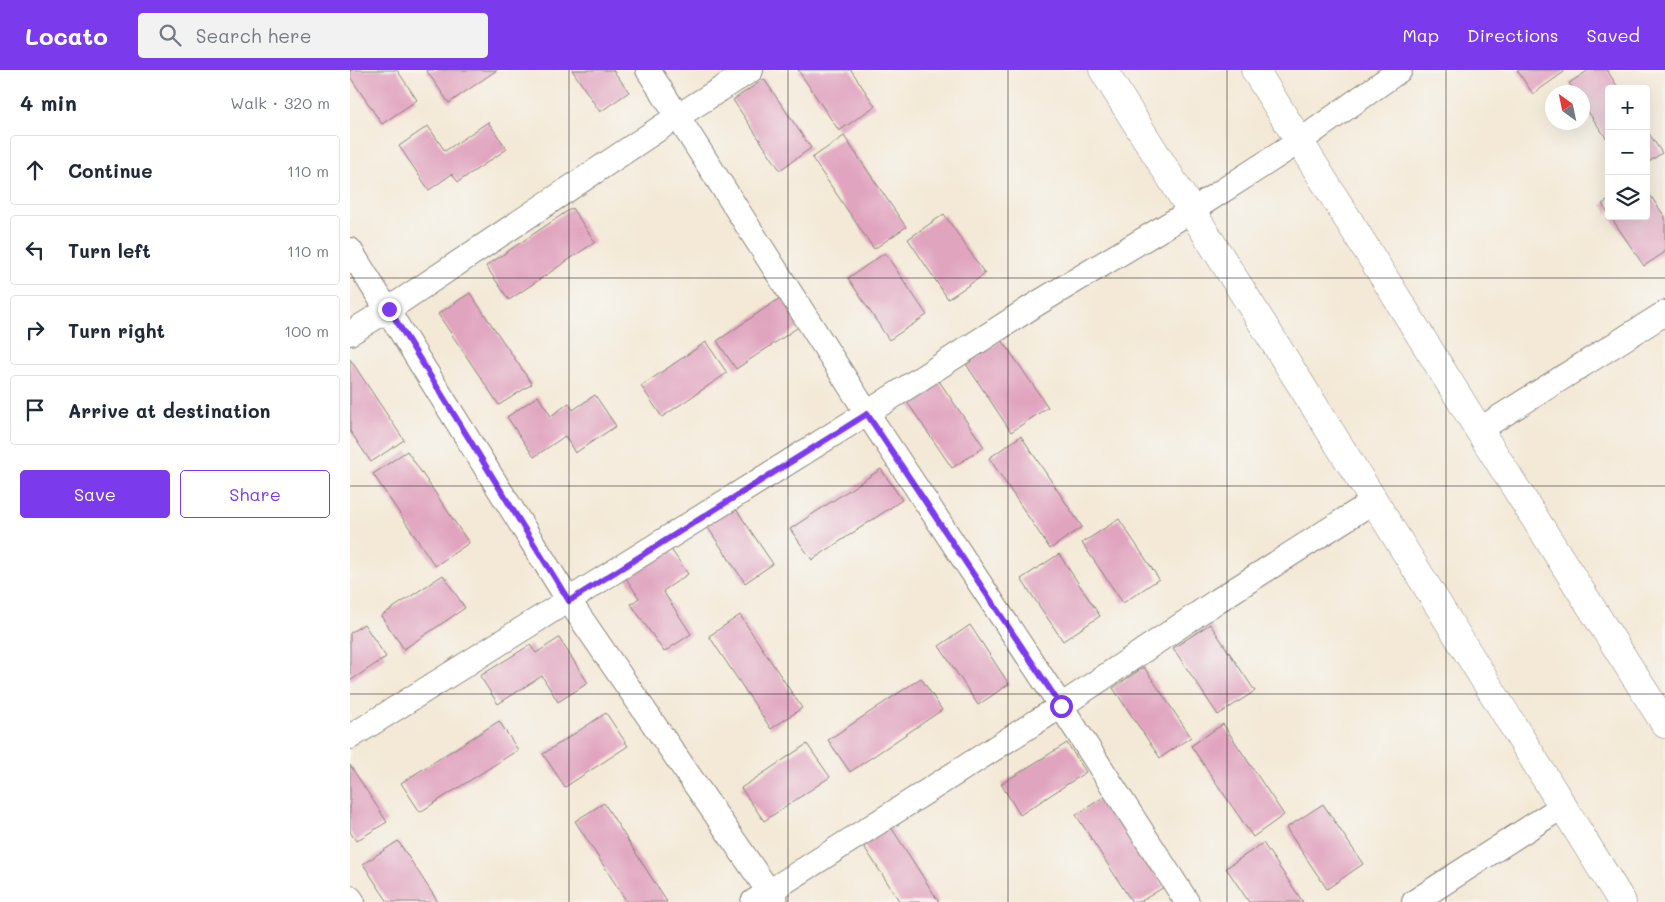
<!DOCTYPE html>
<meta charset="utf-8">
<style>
:root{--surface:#fff;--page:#f2f2f3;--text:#1f2937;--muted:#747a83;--line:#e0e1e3;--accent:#7c3aed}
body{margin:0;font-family:Mali,sans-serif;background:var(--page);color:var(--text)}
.controls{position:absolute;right:15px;top:15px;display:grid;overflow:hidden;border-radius:5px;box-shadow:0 5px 20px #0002}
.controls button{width:45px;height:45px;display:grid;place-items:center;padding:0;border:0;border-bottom:1px solid var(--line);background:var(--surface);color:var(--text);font:25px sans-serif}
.compass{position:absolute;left:1195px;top:15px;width:45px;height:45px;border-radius:50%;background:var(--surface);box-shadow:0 5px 20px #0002;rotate:327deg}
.stop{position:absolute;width:15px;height:15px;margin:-11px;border:4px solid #7c3aed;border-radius:50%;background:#fff}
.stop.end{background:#7c3aed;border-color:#fff;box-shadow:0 1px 5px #0008}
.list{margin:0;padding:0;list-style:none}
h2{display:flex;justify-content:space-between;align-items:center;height:65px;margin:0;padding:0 20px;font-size:21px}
h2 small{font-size:16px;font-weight:400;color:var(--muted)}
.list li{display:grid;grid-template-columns:32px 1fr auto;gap:15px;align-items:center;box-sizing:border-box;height:70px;margin:0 10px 10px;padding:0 10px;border:1px solid var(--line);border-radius:5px}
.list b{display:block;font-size:19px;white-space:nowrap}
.list em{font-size:16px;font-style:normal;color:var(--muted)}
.actions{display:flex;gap:10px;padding:15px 20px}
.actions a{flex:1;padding:11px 0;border:1px solid var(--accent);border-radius:5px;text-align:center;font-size:18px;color:var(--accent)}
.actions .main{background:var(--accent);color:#fff}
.icon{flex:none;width:28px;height:28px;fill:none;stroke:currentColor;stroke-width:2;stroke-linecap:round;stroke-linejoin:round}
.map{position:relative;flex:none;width:1315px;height:832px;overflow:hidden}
header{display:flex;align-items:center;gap:30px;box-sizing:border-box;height:70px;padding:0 25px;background:var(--accent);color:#fff}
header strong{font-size:24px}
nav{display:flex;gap:28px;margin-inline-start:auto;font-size:18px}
.search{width:350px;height:45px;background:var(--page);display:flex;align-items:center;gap:12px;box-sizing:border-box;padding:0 18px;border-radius:5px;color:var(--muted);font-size:19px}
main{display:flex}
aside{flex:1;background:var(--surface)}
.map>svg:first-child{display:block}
.building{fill:#e1a4bf}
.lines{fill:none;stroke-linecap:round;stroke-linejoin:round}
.street-casing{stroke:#88827a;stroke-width:26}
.highway-casing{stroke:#88827a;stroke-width:29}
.street{stroke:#fff;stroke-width:24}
.highway{stroke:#fff;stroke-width:28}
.route{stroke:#7c3aed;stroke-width:6}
.grid{fill:none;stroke:#1c1c1c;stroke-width:1;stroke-opacity:0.55}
</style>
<header>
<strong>Locato</strong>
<div class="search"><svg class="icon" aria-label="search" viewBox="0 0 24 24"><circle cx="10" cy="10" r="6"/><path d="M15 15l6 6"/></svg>Search here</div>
<nav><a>Map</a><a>Directions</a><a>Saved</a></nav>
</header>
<main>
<aside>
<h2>4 min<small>Walk · 320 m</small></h2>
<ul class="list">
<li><svg class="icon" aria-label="ahead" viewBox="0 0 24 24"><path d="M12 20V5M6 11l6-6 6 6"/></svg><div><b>Continue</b></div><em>110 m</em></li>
<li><svg class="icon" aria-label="left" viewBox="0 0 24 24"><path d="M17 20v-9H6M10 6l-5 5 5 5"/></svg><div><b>Turn left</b></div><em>110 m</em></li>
<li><svg class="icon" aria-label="right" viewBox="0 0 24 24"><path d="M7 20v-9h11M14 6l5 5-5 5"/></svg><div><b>Turn right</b></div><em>100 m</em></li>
<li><svg class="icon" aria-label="arrive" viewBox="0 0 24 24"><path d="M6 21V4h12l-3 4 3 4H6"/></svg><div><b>Arrive at destination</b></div></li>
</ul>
<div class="actions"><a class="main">Save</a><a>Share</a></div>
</aside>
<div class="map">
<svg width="1315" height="832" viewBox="0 0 1315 832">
<rect width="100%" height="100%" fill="#f6f6f2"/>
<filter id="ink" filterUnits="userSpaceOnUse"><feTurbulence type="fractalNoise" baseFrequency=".02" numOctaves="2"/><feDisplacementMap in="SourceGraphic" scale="10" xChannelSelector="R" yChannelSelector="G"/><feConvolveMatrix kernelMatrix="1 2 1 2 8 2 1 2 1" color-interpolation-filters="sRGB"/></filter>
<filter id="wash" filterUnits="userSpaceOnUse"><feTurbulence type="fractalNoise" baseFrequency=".0096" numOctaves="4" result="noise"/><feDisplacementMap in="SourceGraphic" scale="20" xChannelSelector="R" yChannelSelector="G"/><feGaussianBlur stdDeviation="1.12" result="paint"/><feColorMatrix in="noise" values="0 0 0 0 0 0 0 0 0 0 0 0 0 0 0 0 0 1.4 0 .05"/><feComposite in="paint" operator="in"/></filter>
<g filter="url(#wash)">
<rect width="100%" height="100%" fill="#f4e9d7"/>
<g id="blocks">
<path class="building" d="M0,0H47L67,30L32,54L0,7Z
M76,0H147L99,33Z
M222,0H263L279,22L250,42Z
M448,0H501L525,36L489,61Z
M1167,0H1213L1214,2L1183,24Z
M1239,0H1257L1269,19H1259V72L1232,33V22H1226L1219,13Z
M414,9L461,78L430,100L383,30Z
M138,52L157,79L108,112L102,104L79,120L49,76L78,56L95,81Z
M1296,59L1312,83L1296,94Z
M494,66L556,157L524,179L462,88Z
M1296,119L1315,147V182L1294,196L1260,146H1296Z
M1259,130V145L1252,134Z
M222,138L245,172L159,230L136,196Z
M594,144L635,204L598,229L558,169Z
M535,183L577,245L539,270L498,208Z
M120,223L182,314L149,335L88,244Z
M433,226L453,254L386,299L367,271Z
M652,270L698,337L661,362L616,294Z
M356,272L377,303L312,347L291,316Z
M0,289L54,370L21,392L0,361Z
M587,308L634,377L602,398L555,329Z
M245,325L266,356L225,383L215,366L184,387L157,347L188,326L201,346L219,333L223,340Z
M671,366L732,457L700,479L639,388Z
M57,381L119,473L85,496L23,404Z
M531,399L552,430L462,490L440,459Z
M382,433L423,494L395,513L354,452Z
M769,449L809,509L773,533L732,473Z
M318,475L338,504L313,521L341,564L314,582L281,534L289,528L274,505Z
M709,484L750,546L713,571L671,509Z
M93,505L115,538L54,579L31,546Z
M390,545L452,638L421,659L359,566Z
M14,554L36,587L0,611V563Z
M860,554L905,621L868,645L823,578Z
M620,555L659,614L628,635L589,576Z
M209,568L238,613L208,632L192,606L148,634L130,606L180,575L186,583Z
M794,597L841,667L810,688L763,618Z
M571,608L592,640L500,702L478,670Z
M256,643L278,676L215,717L193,684Z
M149,651L168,680L70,742L51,713Z
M873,654L934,745L903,767L841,676Z
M717,673L736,702L670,745L651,714Z
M457,674L480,707L414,751L391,718Z
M0,695L37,752L6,771L0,762Z
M755,726L814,817L790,832H782L726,745Z
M254,733L317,832H277L225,751Z
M973,734L1013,794L977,819L936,758Z
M541,757L589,832H550L513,775Z
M48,771L88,832H38L13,794Z
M913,773L953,832H899L876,798Z"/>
</g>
</g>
<g filter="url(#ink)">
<use href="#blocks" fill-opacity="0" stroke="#88827a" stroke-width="1"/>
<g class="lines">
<defs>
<path id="street" d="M298,0L517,343L711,636L837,832
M0,180L219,531L426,832
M0,263L39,239L328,46L401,0
M1129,360L1315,243
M0,667L517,343L688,233L841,141L950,71L1050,0
M0,828L3,832
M403,832L711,636L867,531L1024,431
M1064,832L1213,736"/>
<path id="highway" d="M753,0L1024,431L1272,832
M905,0L1129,360L1315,654"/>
</defs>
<use href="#street" class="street-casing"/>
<use href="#highway" class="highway-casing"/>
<use href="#street" class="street"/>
<use href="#highway" class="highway"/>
</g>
</g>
<g class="lines" filter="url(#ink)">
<path class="route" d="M39,239L219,531L517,344L711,636"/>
</g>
<path class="grid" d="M219,0V832M438,0V832M658,0V832M877,0V832M1096,0V832M0,208H1315M0,416H1315M0,624H1315"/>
</svg>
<div class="controls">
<button>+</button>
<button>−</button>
<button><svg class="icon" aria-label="layers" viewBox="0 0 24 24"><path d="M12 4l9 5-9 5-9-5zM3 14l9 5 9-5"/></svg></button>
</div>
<svg class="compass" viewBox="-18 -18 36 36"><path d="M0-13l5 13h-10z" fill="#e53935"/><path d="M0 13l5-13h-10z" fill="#747a83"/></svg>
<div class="stop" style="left:711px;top:636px"></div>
<div class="stop end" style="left:39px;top:239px"></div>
</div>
</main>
